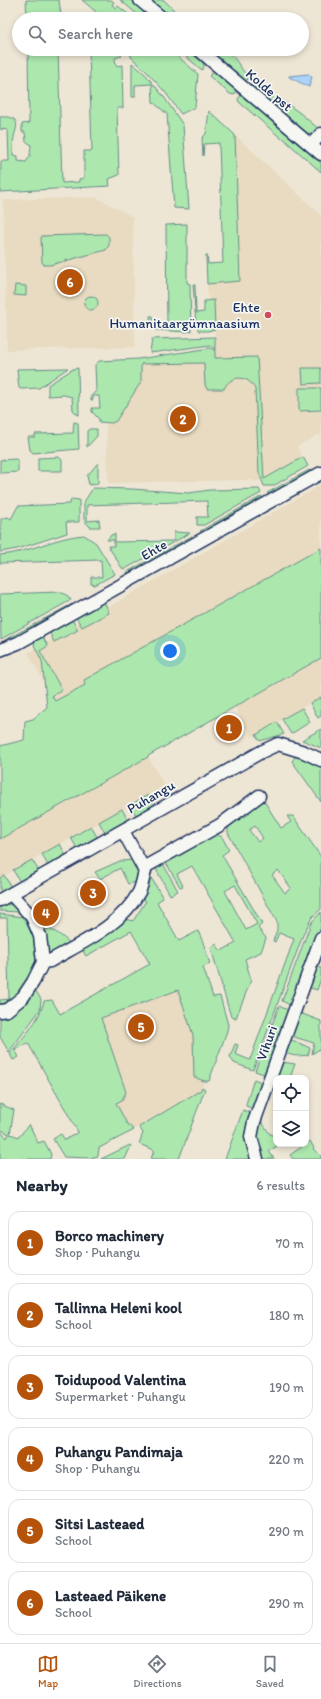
<!DOCTYPE html>
<meta charset="utf-8">
<style>
:root{--surface:#fff;--page:#f6f6f7;--text:#1f2937;--muted:#747a83;--line:#e0e1e3;--accent:#b45309}
body{margin:0;font-family:Itim,sans-serif;background:var(--page);color:var(--text)}
.controls{position:absolute;right:12px;bottom:12px;display:grid;overflow:hidden;border-radius:8px;box-shadow:0 2px 6px #0003}
.controls button{width:36px;height:36px;display:grid;place-items:center;padding:0;border:0;border-bottom:1px solid var(--line);background:var(--surface);color:var(--text);font:20px sans-serif}
.you{position:absolute;left:170px;top:651px;width:14px;height:14px;margin:-10px;border:3px solid #fff;border-radius:50%;background:#1a73e8;box-shadow:0 0 0 6px #1a73e833}
.badge{display:grid;place-items:center;width:26px;height:26px;border-radius:50%;background:var(--accent);color:#fff;font-size:13px;font-weight:700}
.pin{position:absolute;translate:-50% -50%;border:2px solid #fff;box-shadow:0 1px 4px #0006}
.list{margin:0;padding:0;list-style:none}
h2{display:flex;justify-content:space-between;align-items:center;height:52px;margin:0;padding:0 16px;font-size:17px}
h2 small{font-size:13px;font-weight:400;color:var(--muted)}
.list li{display:grid;grid-template-columns:26px 1fr auto;gap:12px;align-items:center;box-sizing:border-box;height:64px;margin:0 8px 8px;padding:0 8px;border:1px solid var(--line);border-radius:12px}
.list b{display:block;font-size:15px;white-space:nowrap}
.list p{margin:0;font-size:13px;white-space:nowrap;color:var(--muted)}
.list em{font-size:13px;font-style:normal;color:var(--muted)}
.icon{flex:none;width:22px;height:22px;fill:none;stroke:currentColor;stroke-width:2;stroke-linecap:round;stroke-linejoin:round}
.map{position:relative;flex:none;width:321px;height:1159px;overflow:hidden}
.search{position:absolute;background:var(--surface);box-shadow:0 2px 6px #0003;left:12px;right:12px;top:12px;height:44px;display:flex;align-items:center;gap:10px;box-sizing:border-box;padding:0 14px;border-radius:22px;color:var(--muted);font-size:15px}
.sheet{height:484px;background:var(--surface)}
nav{display:flex;justify-content:space-around;align-items:center;box-sizing:border-box;height:56px;border-top:1px solid var(--line);background:var(--surface);font-size:11px;color:var(--muted)}
nav a{display:grid;justify-items:center;gap:2px}
nav .on{color:var(--accent)}
.map>svg:first-child{display:block}
.built{fill:#e8dbc1}
.green{fill:#ace8ae;stroke:#648c86;fill-rule:evenodd}
.water{fill:#abd4f6;stroke:#7192b9}
.lines{fill:none;stroke-linecap:round;stroke-linejoin:round}
.minor-casing{stroke:#1b2f5e;stroke-width:15}
.minor{stroke:#f6f6f2;stroke-width:12}
.poi-dot{fill:#d1495b;stroke:#f6f6f2;stroke-width:1.5}
.labels{text-anchor:middle;dominant-baseline:central;stroke-width:3.5;stroke-linejoin:round;paint-order:stroke}
.street-label{font-size:14px;fill:#1b2f5e;stroke:#f6f6f2}
.poi-label{font-size:14px;fill:#1b2f5e;stroke:#f6f6f2;text-anchor:end}
</style>
<div class="map">
<svg width="321" height="1159" viewBox="0 0 321 1159">
<rect width="100%" height="100%" fill="#eee6d5"/>
<filter id="ink" filterUnits="userSpaceOnUse"><feTurbulence type="fractalNoise" baseFrequency=".025" numOctaves="2"/><feDisplacementMap in="SourceGraphic" scale="8" xChannelSelector="R" yChannelSelector="G"/><feConvolveMatrix kernelMatrix="1 2 1 2 8 2 1 2 1" color-interpolation-filters="sRGB"/></filter>
<g filter="url(#ink)">
<path class="built" d="M235,135L321,215V439L319,434L297,447L303,457L264,479L256,482L253,480L108,483L104,362L215,358L214,301H208L207,284L240,281Z
M96,197L133,217L135,347L7,350L3,200Z
M321,485V561L59,709L28,653Z
M321,658V697L252,737L235,707Z
M148,757L165,786L0,878V839Z
M189,941L217,1041L201,1090L128,1133L60,1014Z"/>
<path class="green" d="M26,0H59L61,16L57,19H27Z
M82,0H111L114,2L112,5L116,8L118,6L134,19H98L95,11Z
M120,0H130L143,11V15L142,18Z
M151,0H164L174,10L169,13L164,11Z
M28,49H58L62,183L79,182V179L84,178V151H92L89,49H114L122,56L115,58L116,66L122,65L123,108H117L119,175L109,179L110,186L0,192L1,161H9L8,130L0,129V117C16,116 19,121 15,133C13,138 13,150 13,155L18,156V161L26,162L30,156L31,145L29,143L26,142L25,132H22V124L29,123Z
M130,49H169L198,74L195,107L181,114L165,92L146,71L131,57Z
M177,49H188L203,62L204,66L202,70Z
M208,49C235,49 233,59 248,77L247,80L246,81Z
M132,63L145,74L164,97L183,125L189,209L174,208L167,114L153,102L152,84L135,85V97H132Z
M212,73L218,75L237,91L234,95L230,94L209,76Z
M253,83L271,94L270,96L275,99L277,97L300,113L320,130L313,135L307,133L250,85Z
M241,95L321,163V172L287,142V141L283,138L282,139L239,102L238,99Z
M209,111L235,135L240,281L207,284L206,255H207L208,264L223,263L219,143L204,144L203,156L202,138L206,134Z
M187,224V283L190,284L191,331L187,332L155,330L151,326L150,316H153L154,326L167,325L166,225Z
M106,234L109,237V245L106,250L50,265H44L42,262L41,238L42,236Z
M193,284L195,285L196,313L204,312V301L214,300L215,329L208,331H199L196,325Z
M15,285L26,286V296L14,295Z
M84 303a7 7 0 1 1 14 0a7 7 0 1 1-14 0Z
M215,337V350L211,345L150,353L152,339Z
M211,348L215,351V358L257,357L264,479L303,457L308,466L273,486H264L259,473L255,389C248,374 230,375 224,389H207L205,385L204,363L141,364V382L116,421L112,423L99,422V419L92,412V408H100L99,396H93V400H91V396L96,391L95,365L99,361L138,359Z
M68,368L39,388L21,389L19,388L17,369Z
M78,368L79,415H78L73,410L72,397L64,395L48,396V385L73,369Z
M302,368H321V383L303,384Z
M299,388H321V410L299,411Z
M74,422L78,423L79,449L33,453L30,450L28,437H35V434L73,433Z
M89,429H97V436L87,447V431Z
M59,457L62,460V471H38V458Z
M16,459L18,461V472L0,473V460Z
M98,463V484L89,485L87,476Z
M309,470L311,472L271,495L267,493Z
M93,488L132,489L189,493L210,490L259,489L261,493L204,525H197V517H208L207,501L87,505V521L99,520L100,527H90L84,520V502Z
M262,496L261,500L205,532L200,531Z
M71,499L79,500V522H66L67,533L17,549L0,552L1,519L8,517L11,519L18,506L70,504Z
M174,532L190,533L125,569L122,568L108,546H114V540H107L111,535L115,534V542L174,541Z
M84,535L96,543L115,574L95,585L91,584V577H102L101,560L0,563V555C29,553 55,537 84,535Z
M192,536L191,540L128,575L127,572Z
M321,548V658L148,756V757L0,839V746L24,740L25,721L33,719L47,707L42,661L34,645L36,639L42,636L48,646L40,651L62,690L52,696L55,701L85,685L84,680Z
M60,592L68,596L71,600L1,639L0,594Z
M101,602L105,603L109,613L82,627L77,619V615Z
M72,604L71,607L14,640L5,642V640Z
M70,619L73,621L78,630L54,642L49,631Z
M321,697V716L318,718L310,703Z
M302,708L310,722L291,734L282,719Z
M277,722L284,734L260,741L256,735Z
M321,729V748L302,740Z
M295,753L321,767V802L292,761L295,757Z
M148,795L154,805L136,815L130,805Z
M264,801L281,828L291,822L287,816H293L321,857V909L312,917L303,935L253,1070L234,1063L230,1057L235,1044L238,1045L235,1054L250,1060L294,939L279,933L275,942L273,941L277,930V922L228,833V826L249,814L248,810ZM255,826L263,838L258,842L249,830ZM278,870L291,888L285,893L272,875Z
M122,809L128,820L105,833L99,822Z
M91,826L97,837L77,848L71,838Z
M215,834L222,837L229,850L222,855L262,924L258,928L266,938L261,952L245,959L251,980L236,1018L231,1017L211,948L216,944L221,951L236,943L192,866L177,874L183,886L180,887L165,861ZM235,885L257,924L246,930L225,891Z
M60,844L66,856L48,866L42,854Z
M32,860L39,871L20,882L13,870Z
M134,860L138,872L137,882L128,884L120,868L100,879L95,872L120,861Z
M162,862L178,891L170,895L156,869Z
M4,875L11,887L0,893V878Z
M150,876L163,898L157,902L179,941L198,931L203,942L210,964L203,967L213,997L220,996L228,1025L227,1031L209,1081H204L194,1077L193,1035L178,990L101,1018L126,1092L122,1100L116,1103L127,1124L134,1130L99,1148L98,1156L90,1158L64,1157L53,1139L61,1134L65,1140L78,1132L28,1043L15,1050L19,1057L13,1060L10,1054C22,1038 40,1021 44,1001L52,1000L60,1014L150,964L131,931L86,956L83,951L86,945L126,919L133,921L146,901L140,898L149,877Z
M5,904L16,905L20,912L0,911V907Z
M321,912V926L292,1006L282,1001L311,923Z
M0,914L23,917L33,936L35,944L36,970L21,995L0,1008V1000L9,999L7,918H0Z
M45,929C55,929 64,938 71,944L49,957C44,949 42,938 45,929Z
M316,967L321,968V978L317,990L308,987Z
M35,990L41,999L40,1010L9,1052L0,1037V1014Z
M279,1006L290,1011L267,1073L264,1074L255,1071Z
M297,1012L321,1021V1048L312,1054L314,1043L291,1036Z
M290,1039L310,1048L308,1055C300,1056 291,1057 285,1052Z
M282,1062L295,1064L290,1078H276V1089L269,1090Z
M254,1079L261,1082L262,1085L254,1109L246,1106V1104Z
M202,1087L205,1089L179,1159H151L154,1150L139,1144L143,1133L139,1127L201,1090Z
M0,1104L14,1110L10,1134L19,1137L29,1124L38,1143L44,1141L51,1154L50,1159H0V1130L7,1138L9,1134L0,1129Z
M243,1110L253,1114L254,1159H225Z
M259,1118L270,1134L276,1136V1144H281L269,1151L274,1159H261L256,1143Z
M310,1141L314,1148L313,1149L321,1156V1159H293L290,1155Z
M130,1145L131,1146L125,1159H101Z"/>
<path class="water" d="M308,74L312,77L309,87L289,77V76Z"/>
<g class="lines">
<defs>
<path id="minor" d="M140,0L163,19
M198,49L321,154
M311,145L321,134
M0,650L18,643L321,473
M143,868L220,825L259,796
M0,900L261,752L278,744L304,752L321,760
M43,962L50,961C81,943 121,926 139,892C142,886 143,878 145,871L123,831
M0,1011L7,1010L23,997L33,982L43,962L40,936L32,917L11,894
M257,1159L251,1137L254,1122L321,938"/>
</defs>
<use href="#minor" class="minor-casing"/>
<use href="#minor" class="minor"/>
</g>
</g>
<circle class="poi-dot" cx="268" cy="315" r="4"/>
<g class="labels">
<g class="street-label">
<text transform="translate(269 90) rotate(41)">Kolde pst</text>
<text transform="translate(154 550) rotate(-30)">Ehte</text>
<text transform="translate(151 797) rotate(-30)">Puhangu</text>
<text transform="translate(267 1043) rotate(-70)">Vihuri</text>
</g>
<g class="poi-label">
<text x="260" y="307">Ehte<tspan x="260" dy="16">Humanitaargümnaasium</tspan></text>
</g>
</g>
</svg>
<div class="controls">
<button><svg class="icon" aria-label="locate" viewBox="0 0 24 24"><circle cx="12" cy="12" r="6"/><path d="M12 2v4M12 18v4M2 12h4M18 12h4"/></svg></button>
<button><svg class="icon" aria-label="layers" viewBox="0 0 24 24"><path d="M12 4l9 5-9 5-9-5zM3 14l9 5 9-5"/></svg></button>
</div>
<div class="you"></div>
<div class="pin badge" style="left:229px;top:728px">1</div>
<div class="pin badge" style="left:183px;top:419px">2</div>
<div class="pin badge" style="left:93px;top:893px">3</div>
<div class="pin badge" style="left:46px;top:913px">4</div>
<div class="pin badge" style="left:141px;top:1027px">5</div>
<div class="pin badge" style="left:70px;top:282px">6</div>
<div class="search"><svg class="icon" aria-label="search" viewBox="0 0 24 24"><circle cx="10" cy="10" r="6"/><path d="M15 15l6 6"/></svg>Search here</div>
</div>
<section class="sheet">
<h2>Nearby<small>6 results</small></h2>
<ul class="list">
<li><span class="badge">1</span><div><b>Borco machinery</b><p>Shop · Puhangu</p></div><em>70 m</em></li>
<li><span class="badge">2</span><div><b>Tallinna Heleni kool</b><p>School</p></div><em>180 m</em></li>
<li><span class="badge">3</span><div><b>Toidupood Valentina</b><p>Supermarket · Puhangu</p></div><em>190 m</em></li>
<li><span class="badge">4</span><div><b>Puhangu Pandimaja</b><p>Shop · Puhangu</p></div><em>220 m</em></li>
<li><span class="badge">5</span><div><b>Sitsi Lasteaed</b><p>School</p></div><em>290 m</em></li>
<li><span class="badge">6</span><div><b>Lasteaed Päikene</b><p>School</p></div><em>290 m</em></li>
</ul>
</section>
<nav>
<a class="on"><svg class="icon" aria-label="map" viewBox="0 0 24 24"><path d="M3 6l6-2 6 2 6-2v14l-6 2-6-2-6 2zM9 4v14M15 6v14"/></svg>Map</a>
<a><svg class="icon" aria-label="directions" viewBox="0 0 24 24"><path d="M12 3l9 9-9 9-9-9zM9 14v-3h6M13 9l2 2-2 2"/></svg>Directions</a>
<a><svg class="icon" aria-label="saved" viewBox="0 0 24 24"><path d="M7 4h10v16l-5-4-5 4z"/></svg>Saved</a>
</nav>
